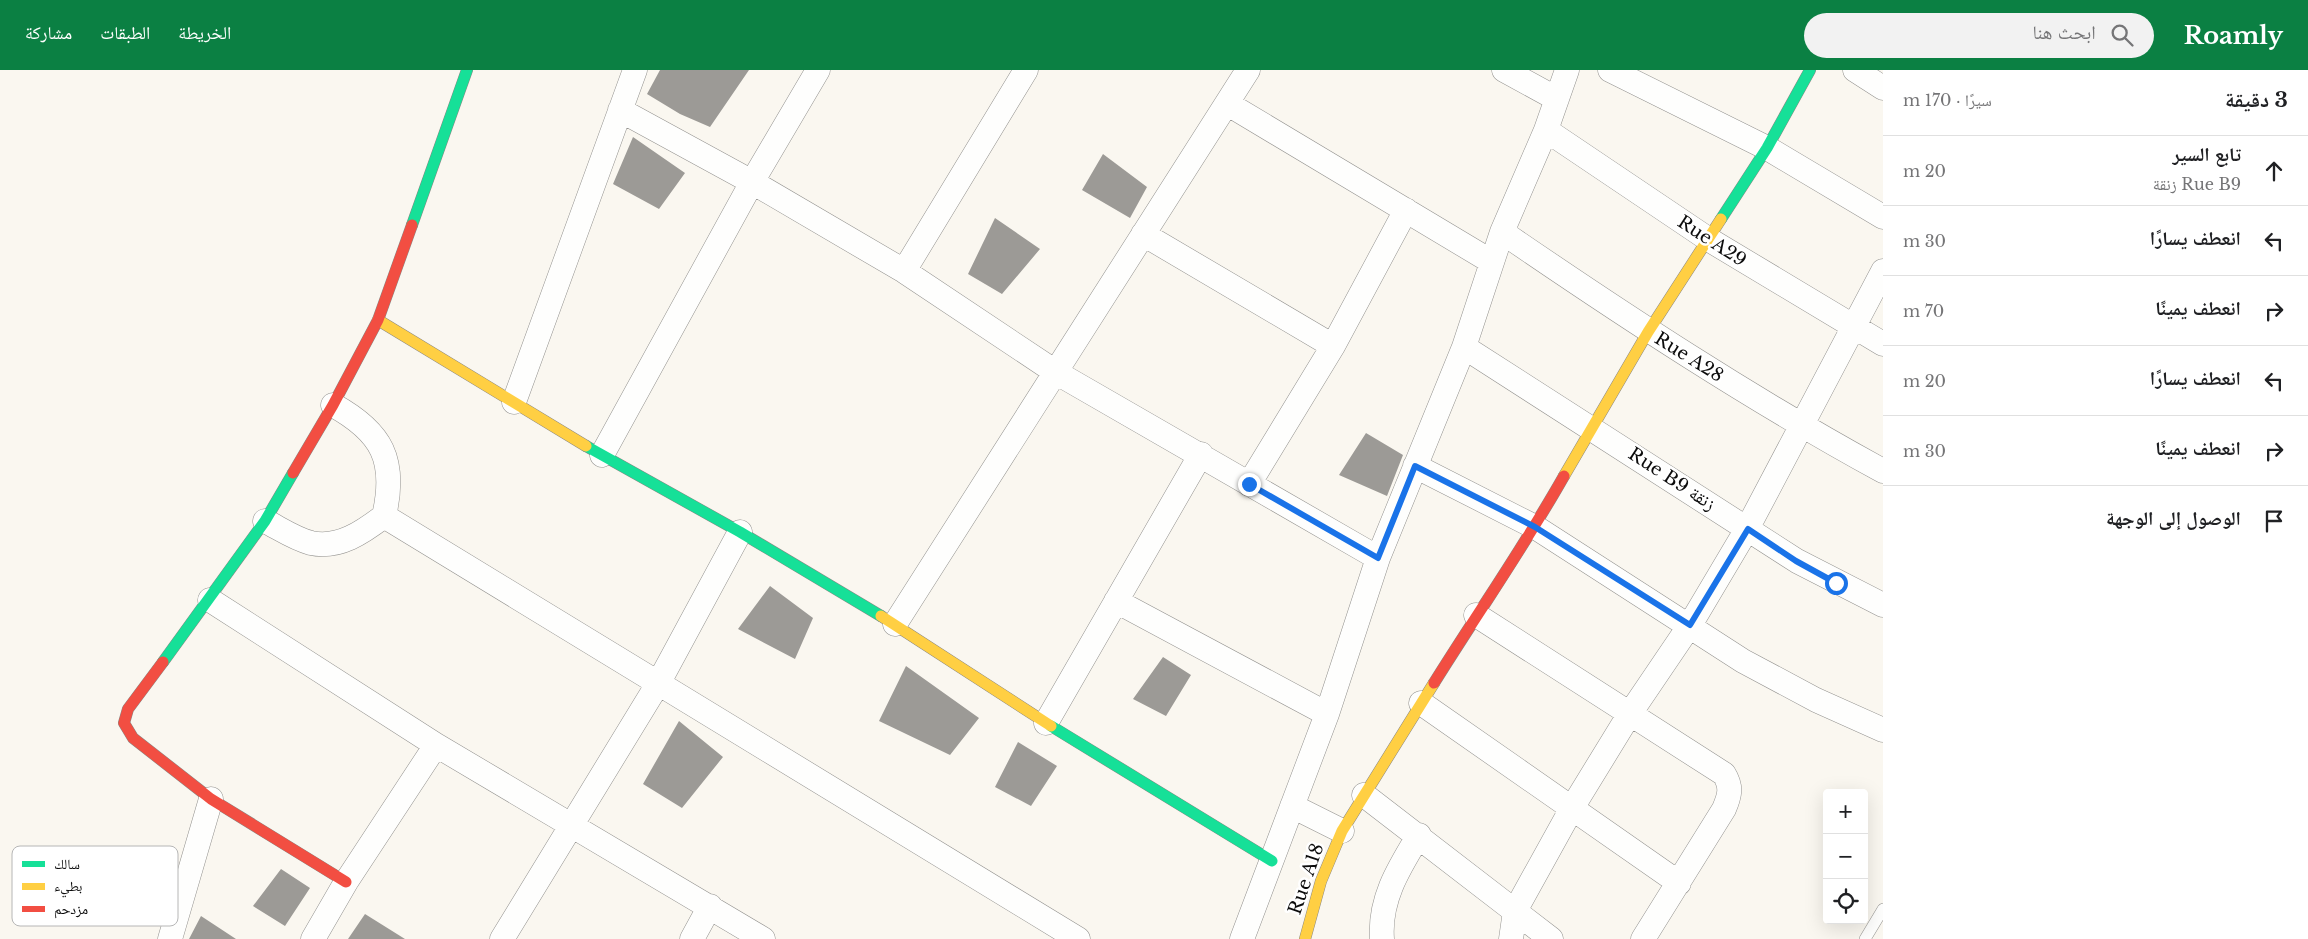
<!DOCTYPE html>
<html lang="ar">
<meta charset="utf-8">
<style>
:root{--surface:#fff;--page:#f2f2f2;--text:#202124;--muted:#757577;--line:#e0e0e0;--accent:#0b8043}
body{margin:0;font-family:"Libre Baskerville","Noto Naskh Arabic",serif;background:var(--page);color:var(--text);direction:rtl}
.controls{position:absolute;right:15px;bottom:15px;display:grid;overflow:hidden;border-radius:5px;box-shadow:0 5px 20px #0002}
.controls button{width:45px;height:45px;display:grid;place-items:center;padding:0;border:0;border-bottom:1px solid var(--line);background:var(--surface);color:var(--text);font:25px sans-serif}
.stop{position:absolute;width:15px;height:15px;margin:-11px;border:4px solid #1a73e8;border-radius:50%;background:#fff}
.stop.end{background:#1a73e8;border-color:#fff;box-shadow:0 1px 5px #0008}
.list{margin:0;padding:0;list-style:none}
h2{display:flex;justify-content:space-between;align-items:center;height:65px;margin:0;padding:0 20px;font-size:21px}
h2 small{font-size:16px;font-weight:400;color:var(--muted)}
.list li{display:grid;grid-template-columns:32px 1fr auto;gap:15px;align-items:center;box-sizing:border-box;height:70px;padding:0 20px;border-top:1px solid var(--line)}
.list b{display:block;font-size:19px;white-space:nowrap}
.list p{margin:0;font-size:16px;white-space:nowrap;color:var(--muted)}
.list em{font-size:16px;font-style:normal;color:var(--muted)}
.icon{flex:none;width:28px;height:28px;fill:none;stroke:currentColor;stroke-width:2;stroke-linecap:round;stroke-linejoin:round}
.map{position:relative;flex:none;width:1883px;height:869px;overflow:hidden;direction:ltr}
header{display:flex;align-items:center;gap:30px;box-sizing:border-box;height:70px;padding:0 25px;background:var(--accent);color:#fff}
header strong{font-size:24px}
nav{display:flex;gap:28px;margin-inline-start:auto;font-size:18px}
.search{width:350px;height:45px;background:var(--page);display:flex;align-items:center;gap:12px;box-sizing:border-box;padding:0 18px;border-radius:28px;color:var(--muted);font-size:19px}
main{display:flex}
aside{flex:1;background:var(--surface)}
.map>svg:first-child{display:block}
.building{fill:#9c9a96}
.lines{fill:none;stroke-linecap:round;stroke-linejoin:round}
.lane-casing{stroke:#93928f;stroke-width:12}
.street-casing{stroke:#93928f;stroke-width:25}
.fast-casing{stroke:#8a8885;stroke-width:12}
.slow-casing{stroke:#8a8885;stroke-width:12}
.jam-casing{stroke:#8a8885;stroke-width:12}
.lane{stroke:#fefefd;stroke-width:11}
.street{stroke:#fefefd;stroke-width:24}
.fast{stroke:#16e098;stroke-width:11}
.slow{stroke:#ffcf43;stroke-width:11}
.jam{stroke:#f24e42;stroke-width:11}
.route{stroke:#1a73e8;stroke-width:6}
.labels{text-anchor:middle;dominant-baseline:central;stroke-width:5;stroke-linejoin:round;paint-order:stroke}
.street-label{font-size:18px;fill:#0c0c0c;stroke:#fff}
.key{fill:#fff;stroke:#b6b6b6;stroke-width:1}
.key-label{font-size:14px;fill:#0c0c0c}
</style>
<header>
<strong>Roamly</strong>
<div class="search"><svg class="icon" aria-label="search" viewBox="0 0 24 24"><circle cx="10" cy="10" r="6"/><path d="M15 15l6 6"/></svg>ابحث هنا</div>
<nav><a>الخريطة</a><a>الطبقات</a><a>مشاركة</a></nav>
</header>
<main>
<aside>
<h2>3 دقيقة<small>سيرًا · 170 m</small></h2>
<ul class="list">
<li><svg class="icon" aria-label="ahead" viewBox="0 0 24 24"><path d="M12 20V5M6 11l6-6 6 6"/></svg><div><b>تابع السير</b><p>Rue B9 زنقة</p></div><em>20 m</em></li>
<li><svg class="icon" aria-label="left" viewBox="0 0 24 24"><path d="M17 20v-9H6M10 6l-5 5 5 5"/></svg><div><b>انعطف يسارًا</b></div><em>30 m</em></li>
<li><svg class="icon" aria-label="right" viewBox="0 0 24 24"><path d="M7 20v-9h11M14 6l5 5-5 5"/></svg><div><b>انعطف يمينًا</b></div><em>70 m</em></li>
<li><svg class="icon" aria-label="left" viewBox="0 0 24 24"><path d="M17 20v-9H6M10 6l-5 5 5 5"/></svg><div><b>انعطف يسارًا</b></div><em>20 m</em></li>
<li><svg class="icon" aria-label="right" viewBox="0 0 24 24"><path d="M7 20v-9h11M14 6l5 5-5 5"/></svg><div><b>انعطف يمينًا</b></div><em>30 m</em></li>
<li><svg class="icon" aria-label="arrive" viewBox="0 0 24 24"><path d="M6 21V4h12l-3 4 3 4H6"/></svg><div><b>الوصول إلى الوجهة</b></div></li>
</ul>
</aside>
<div class="map">
<svg width="1883" height="869" viewBox="0 0 1883 869">
<rect width="100%" height="100%" fill="#faf7f0"/>
<path class="building" d="M660,0H749L710,57L680,44L647,24Z
M633,67L685,103L659,139L613,114Z
M1103,84L1147,117L1130,148L1082,120Z
M995,148L1040,179L1002,224L968,204Z
M1366,363L1403,385L1387,426L1339,405Z
M770,516L813,548L795,589L738,559Z
M1163,587L1191,605L1166,646L1133,629Z
M906,596L979,648L950,685L879,651Z
M679,651L723,687L682,738L643,714Z
M1018,672L1057,696L1031,736L995,717Z
M281,799L310,818L285,856L253,836Z
M365,844L405,869H348Z
M201,846L236,869H189Z"/>
<g class="lines">
<defs>
<path id="lane" d="M1865,869L1883,839"/>
<path id="street" d="M1504,0L1557,29
M1610,0L1767,78L1883,147
M1855,0L1883,18
M1228,34L1492,192
M620,40L752,112L904,201L1057,303L1378,488
M1546,60L1708,169L1883,274
M1502,162C1626,247 1751,329 1883,401
M1143,164L1333,276
M904,201L1026,0
M1464,277L1797,491L1883,535
M514,332L635,0
M602,385L752,112L818,0
M1415,396L1535,457L1743,591L1816,630L1883,660
M1249,414L1333,276L1406,140
M384,446L1078,869
M265,451C279,458 295,469 311,473C339,479 363,462 384,446C397,390 382,362 333,335
M210,530L436,675L763,869
M1116,531L1327,644
M1476,545L1724,704C1732,717 1730,725 1724,739L1643,869
M895,554L1248,0
M1421,633L1679,813
M1046,653L1201,384
M1364,725L1551,869
M1292,736L1342,761
M170,869L211,729
M313,869L346,812L436,675
M502,869L659,612L740,462
M692,869L710,836
M1242,869L1327,644L1378,488L1464,277L1502,162L1546,60L1567,0
M1382,869C1379,829 1399,798 1419,765
M1511,869L1515,841L1572,738L1629,645L1690,555L1747,459L1883,201"/>
<path id="fast" d="M1721,149L1767,78L1810,0
M412,155L467,0
M586,376L740,462L881,546
M163,592L265,451L293,403
M1051,656L1272,791"/>
<path id="slow" d="M378,250L586,376
M1564,406L1648,262L1721,149
M881,546L1051,656
M1305,869L1321,811L1342,761L1434,613"/>
<path id="jam" d="M293,403L333,335L378,250L412,155
M163,592L128,639L124,653L133,668L211,729L346,812
M1434,613C1477,544 1524,477 1564,406"/>
</defs>
<use href="#lane" class="lane-casing"/>
<use href="#street" class="street-casing"/>
<use href="#fast" class="fast-casing"/>
<use href="#slow" class="slow-casing"/>
<use href="#jam" class="jam-casing"/>
<use href="#lane" class="lane"/>
<use href="#street" class="street"/>
<use href="#fast" class="fast"/>
<use href="#slow" class="slow"/>
<use href="#jam" class="jam"/>
</g>
<g class="lines">
<path class="route" d="M1249,414L1378,488L1415,396L1535,457L1690,555L1748,459L1796,491L1836,513"/>
</g>
<g class="labels">
<g class="street-label">
<text transform="translate(1712 171) rotate(33)">Rue A29</text>
<text transform="translate(1689 287) rotate(32)">Rue A28</text>
<text transform="translate(1672 409) rotate(33)">Rue B9 زنقة</text>
<text transform="translate(1306 809) rotate(-71)">Rue A18</text>
</g>
</g>
<rect x="12" y="776" width="166" height="80" rx="8" class="key"/>
<rect x="22" y="791" width="23" height="6" fill="#16e098"/>
<rect x="22" y="813" width="23" height="7" fill="#ffcf43"/>
<rect x="22" y="836" width="23" height="6" fill="#f24e42"/>
<g class="key-label">
<text x="54" y="799">سالك</text>
<text x="54" y="821">بطيء</text>
<text x="54" y="844">مزدحم</text>
</g>
</svg>
<div class="controls">
<button>+</button>
<button>−</button>
<button><svg class="icon" aria-label="locate" viewBox="0 0 24 24"><circle cx="12" cy="12" r="6"/><path d="M12 2v4M12 18v4M2 12h4M18 12h4"/></svg></button>
</div>
<div class="stop" style="left:1836px;top:513px"></div>
<div class="stop end" style="left:1249px;top:414px"></div>
</div>
</main>
